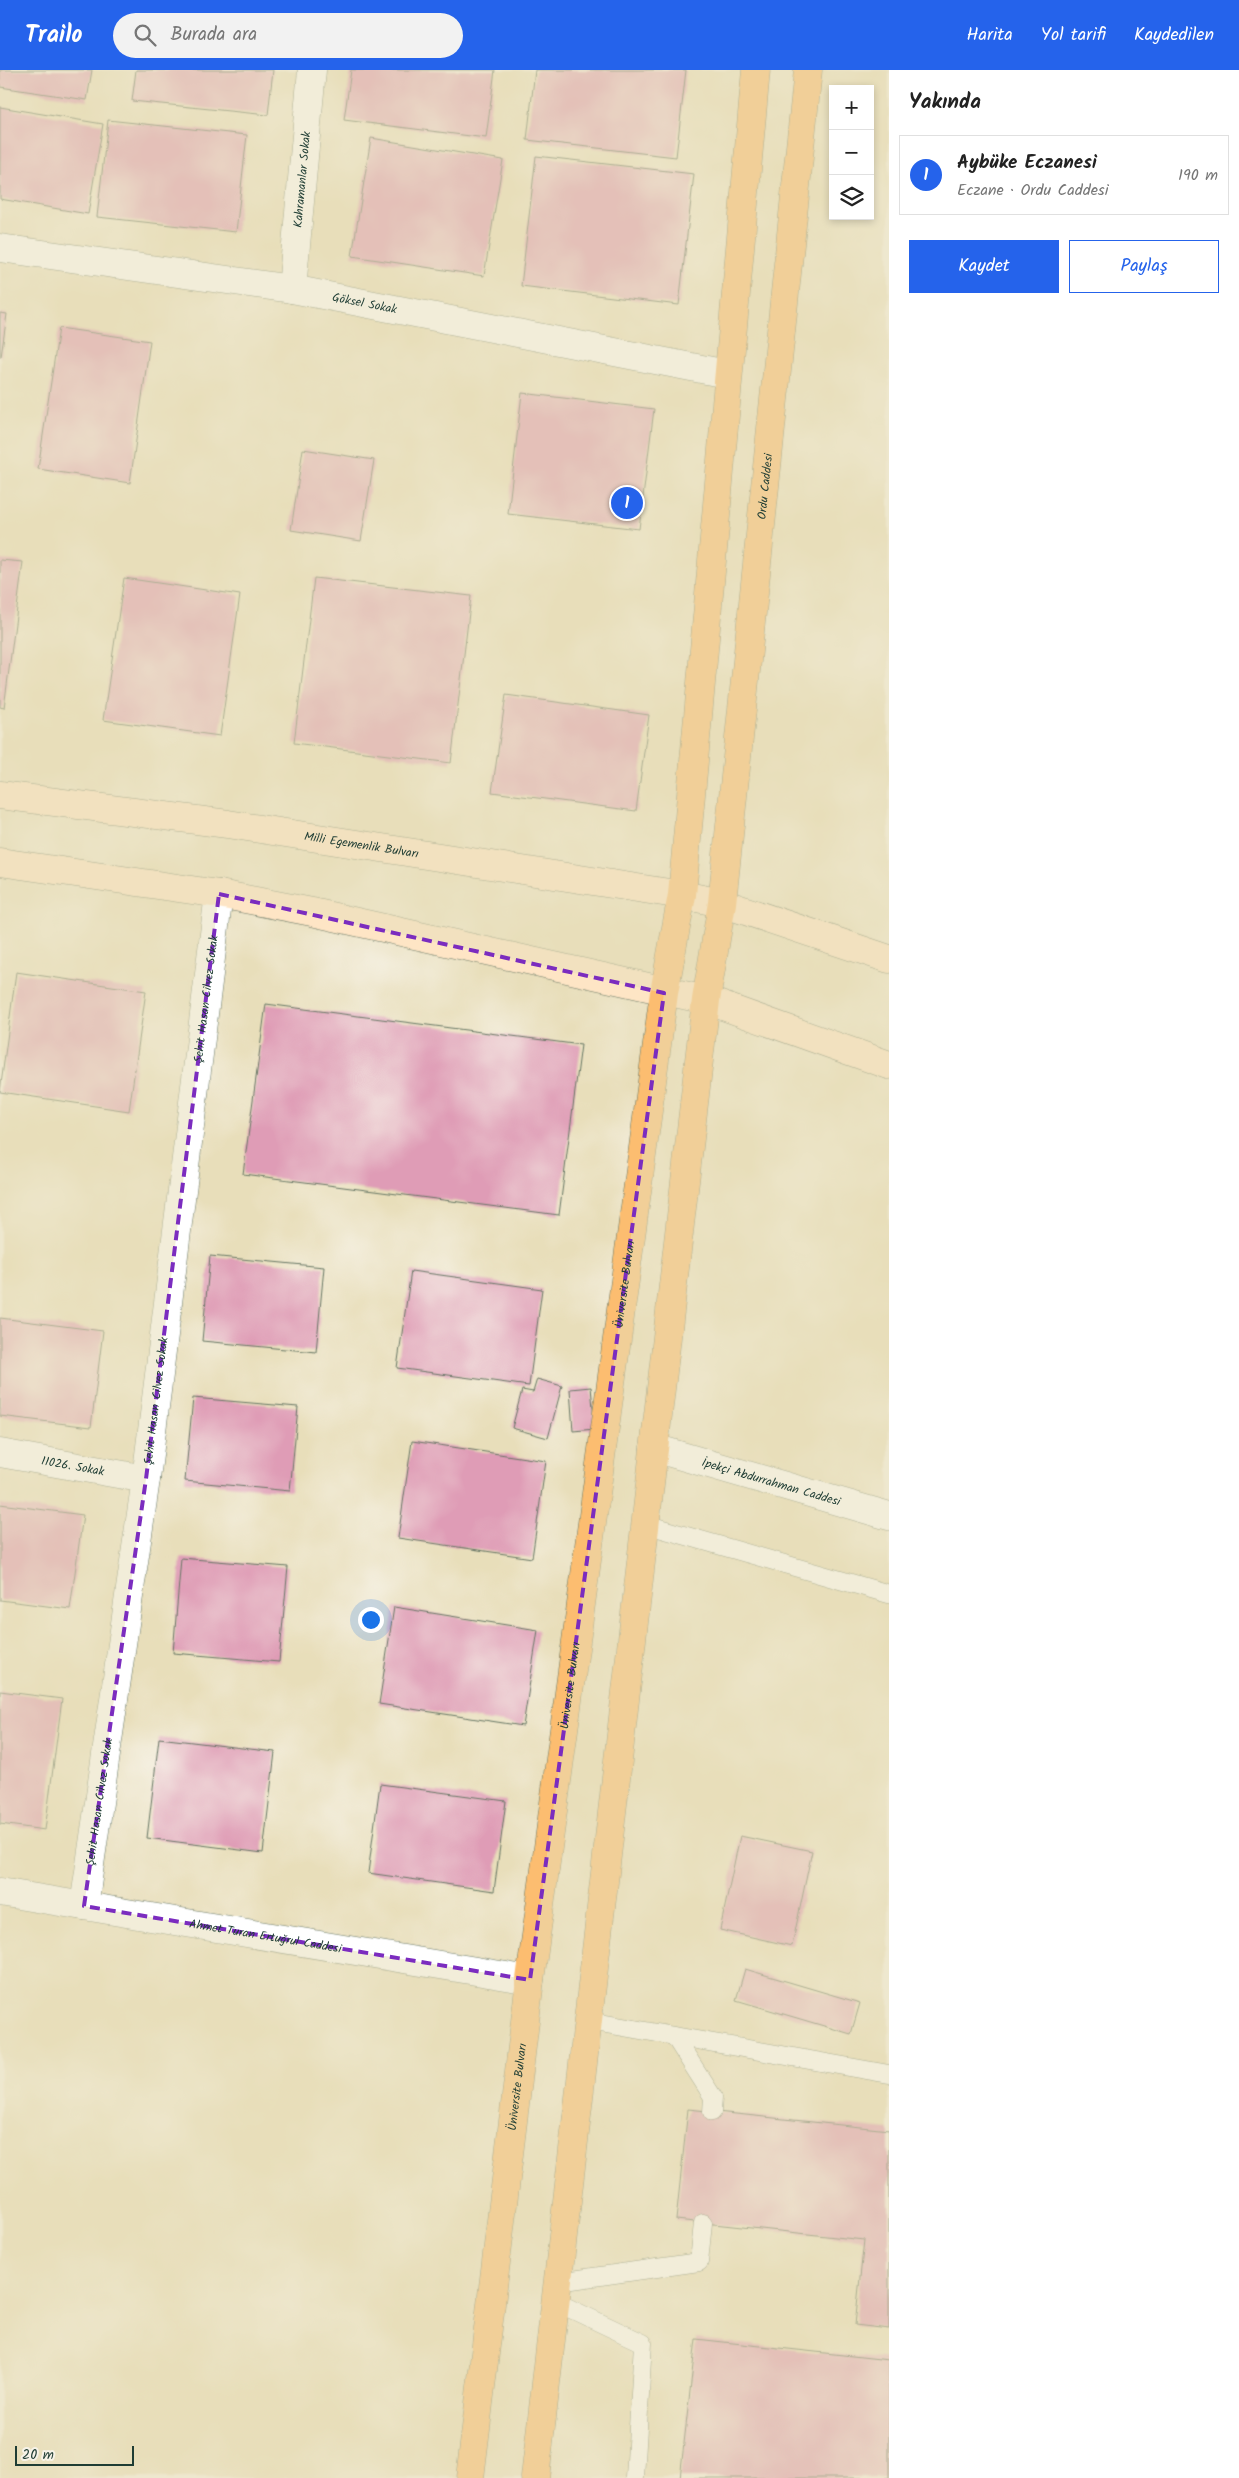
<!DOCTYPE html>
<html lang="tr">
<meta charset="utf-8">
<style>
:root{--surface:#fff;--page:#f2f2f2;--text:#222;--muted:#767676;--line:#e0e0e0;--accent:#2563eb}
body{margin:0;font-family:Kalam,sans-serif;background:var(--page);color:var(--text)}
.controls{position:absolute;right:15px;top:15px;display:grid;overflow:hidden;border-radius:0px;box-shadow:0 2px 8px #0003}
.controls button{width:45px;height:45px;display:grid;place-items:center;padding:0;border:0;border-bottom:1px solid var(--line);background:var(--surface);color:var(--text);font:25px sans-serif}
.scale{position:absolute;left:15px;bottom:12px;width:119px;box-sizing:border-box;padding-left:5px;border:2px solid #1f3d34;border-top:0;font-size:14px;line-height:18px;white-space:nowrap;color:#1f3d34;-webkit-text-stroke:4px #f7f3e8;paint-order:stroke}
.you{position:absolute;left:370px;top:1549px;width:18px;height:18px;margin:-12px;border:4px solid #fff;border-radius:50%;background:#1a73e8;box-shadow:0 0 0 8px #1a73e833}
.badge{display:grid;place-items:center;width:32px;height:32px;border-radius:50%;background:var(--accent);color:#fff;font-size:16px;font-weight:700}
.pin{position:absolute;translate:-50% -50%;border:2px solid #fff;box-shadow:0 1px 5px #0006}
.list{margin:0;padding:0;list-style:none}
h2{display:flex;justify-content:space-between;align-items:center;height:65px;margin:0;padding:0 20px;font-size:21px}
h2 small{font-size:16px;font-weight:400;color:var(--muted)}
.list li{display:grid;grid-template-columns:32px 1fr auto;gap:15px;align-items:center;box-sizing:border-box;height:80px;margin:0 10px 10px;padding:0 10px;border:1px solid var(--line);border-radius:0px}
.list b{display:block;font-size:19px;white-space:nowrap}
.list p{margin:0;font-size:16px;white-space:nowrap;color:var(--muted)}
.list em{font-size:16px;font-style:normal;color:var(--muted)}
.actions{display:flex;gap:10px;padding:15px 20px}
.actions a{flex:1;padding:11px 0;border:1px solid var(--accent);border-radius:0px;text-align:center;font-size:18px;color:var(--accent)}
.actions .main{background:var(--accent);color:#fff}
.icon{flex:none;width:28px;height:28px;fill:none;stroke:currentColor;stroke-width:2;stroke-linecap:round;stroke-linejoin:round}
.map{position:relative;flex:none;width:889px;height:2408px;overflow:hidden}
header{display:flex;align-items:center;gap:30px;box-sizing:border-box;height:70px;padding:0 25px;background:var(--accent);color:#fff}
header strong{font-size:24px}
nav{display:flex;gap:28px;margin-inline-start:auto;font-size:18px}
.search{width:350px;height:45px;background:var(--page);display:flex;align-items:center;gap:12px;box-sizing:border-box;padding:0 18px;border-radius:28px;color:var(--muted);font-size:19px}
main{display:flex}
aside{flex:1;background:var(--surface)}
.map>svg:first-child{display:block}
.building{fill:#df9cb6}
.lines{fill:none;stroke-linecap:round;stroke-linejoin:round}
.service-casing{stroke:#657563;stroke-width:19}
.minor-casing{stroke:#657563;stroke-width:29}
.tertiary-casing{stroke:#657563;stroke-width:29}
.secondary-casing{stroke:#657563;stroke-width:29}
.primary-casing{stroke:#657563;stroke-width:29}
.service{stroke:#fff;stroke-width:18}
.minor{stroke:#fff;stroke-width:28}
.tertiary{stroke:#fff;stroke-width:28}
.secondary{stroke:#fee5c5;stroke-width:28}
.primary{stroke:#fcbd6f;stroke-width:28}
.marked{fill:none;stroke:#7b2cbf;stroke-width:4;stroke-dasharray:10 6;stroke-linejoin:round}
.labels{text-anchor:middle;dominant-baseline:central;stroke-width:4;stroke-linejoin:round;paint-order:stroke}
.street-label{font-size:12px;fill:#1f3d34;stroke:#f7f3e8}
</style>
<header>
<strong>Trailo</strong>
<div class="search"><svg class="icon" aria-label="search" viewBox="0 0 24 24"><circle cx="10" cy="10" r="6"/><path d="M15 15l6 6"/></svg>Burada ara</div>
<nav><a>Harita</a><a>Yol tarifi</a><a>Kaydedilen</a></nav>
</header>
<main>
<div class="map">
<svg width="889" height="2408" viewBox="0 0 889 2408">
<rect width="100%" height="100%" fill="#f7f3e8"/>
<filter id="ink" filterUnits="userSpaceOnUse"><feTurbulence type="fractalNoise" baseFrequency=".02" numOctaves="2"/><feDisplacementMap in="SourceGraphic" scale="10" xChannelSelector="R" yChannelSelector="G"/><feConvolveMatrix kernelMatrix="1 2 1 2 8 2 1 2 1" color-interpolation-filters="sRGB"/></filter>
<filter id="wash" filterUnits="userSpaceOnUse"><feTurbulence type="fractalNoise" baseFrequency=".0096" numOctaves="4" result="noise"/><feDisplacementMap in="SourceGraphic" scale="20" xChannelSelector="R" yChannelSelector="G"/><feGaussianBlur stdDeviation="1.12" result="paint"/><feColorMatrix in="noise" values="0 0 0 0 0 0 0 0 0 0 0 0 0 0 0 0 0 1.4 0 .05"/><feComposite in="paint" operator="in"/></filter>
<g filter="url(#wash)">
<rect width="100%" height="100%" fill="#e8deba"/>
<g id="blocks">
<path class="building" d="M0,0H92L87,30L0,17Z
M136,0H273L268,45L132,31Z
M351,0H495L486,68L344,50Z
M535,0H686L676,87L527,70Z
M0,37L103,54L88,144L0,129Z
M108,50L247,65L236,162L97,147Z
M371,68L503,90L484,206L352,186Z
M536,86L694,104L679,235L521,216Z
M0,243L7,244L1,287H0Z
M59,258L150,271L130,413L38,399Z
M522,323L654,339L639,459L508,444Z
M303,379L374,390L361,471L291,460Z
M0,490L23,492L4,638L0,637Z
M124,508L240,525L220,666L103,650Z
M314,508L471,526L451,693L294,673Z
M506,625L649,645L636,741L492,722Z
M16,902L146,921L129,1041L0,1022Z
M266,934L581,975L559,1145L243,1104Z
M210,1186L324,1197L316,1282L202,1271Z
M411,1201L542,1219L529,1316L397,1298Z
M0,1248L103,1261L91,1357L0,1346Z
M537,1309L562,1316L548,1368L512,1358L522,1320L533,1322Z
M591,1317L595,1359L573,1361L570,1319Z
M193,1328L298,1337L290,1421L185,1411Z
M412,1371L546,1391L532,1488L398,1468Z
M0,1434L83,1445L70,1539L0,1530Z
M181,1488L288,1497L279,1592L173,1583Z
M394,1537L538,1560L523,1656L379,1634Z
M0,1621L62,1629L45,1760L0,1754Z
M159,1668L275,1682L263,1783L147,1768Z
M380,1714L506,1731L494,1821L368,1803Z
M740,1766L812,1781L792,1876L720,1860Z
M745,1899L860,1933L851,1964L736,1930Z
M688,2039L889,2060V2259L855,2255L864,2170L676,2150Z
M696,2269L889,2290V2408H680Z"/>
</g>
</g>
<g filter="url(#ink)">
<use href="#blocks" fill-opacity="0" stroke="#657563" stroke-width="1"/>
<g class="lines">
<defs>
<path id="service" d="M645,1454L889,1524
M589,1951L889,2004
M674,1966L713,2027L712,2042
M558,2212L699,2192L703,2153
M556,2232L643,2273L635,2408"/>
<g id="minor">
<path id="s1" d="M0,178L292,219L727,304"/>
<path id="s2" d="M292,219L312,0"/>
<path id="s3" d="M0,1383L146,1409"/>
<path id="s4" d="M84,1836L146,1409L219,824"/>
</g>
<g id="tertiary">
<path id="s5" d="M654,1378L889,1446"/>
<path id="s6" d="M0,1822L530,1910"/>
</g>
<g id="secondary">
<path id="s7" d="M0,725L228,754L682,825L722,833L889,889"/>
<path d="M0,792L219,824L312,842L706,930L889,995"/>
</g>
<g id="primary">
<path id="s8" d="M470,2408L530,1910L664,923L682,825L756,0"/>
<path id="s9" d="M535,2408L706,930L722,833L808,0"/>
</g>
</defs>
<use href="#service" class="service-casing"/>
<use href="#minor" class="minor-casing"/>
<use href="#tertiary" class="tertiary-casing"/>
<use href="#secondary" class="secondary-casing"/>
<use href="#primary" class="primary-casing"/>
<use href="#service" class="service"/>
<use href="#minor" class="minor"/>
<use href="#tertiary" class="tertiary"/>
<use href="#secondary" class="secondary"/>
<use href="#primary" class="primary"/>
</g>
</g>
<path d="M0 0H889V2408H0ZM219,824L664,923L530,1910L84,1836L146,1409Z" fill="#e8deba" fill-opacity=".55" fill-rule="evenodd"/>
<path class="marked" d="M219,824L664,923L530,1910L84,1836L146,1409Z"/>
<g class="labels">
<g class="street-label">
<text stroke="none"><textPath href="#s2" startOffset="110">Kahramanlar Sokak</textPath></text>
<text stroke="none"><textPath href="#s1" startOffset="369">Göksel Sokak</textPath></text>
<text stroke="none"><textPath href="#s9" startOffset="2005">Ordu Caddesi</textPath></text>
<text stroke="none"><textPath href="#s7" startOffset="365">Milli Egemenlik Bulvarı</textPath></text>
<text stroke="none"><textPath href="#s4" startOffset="915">Şehit Hasan Cilvez Sokak</textPath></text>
<text stroke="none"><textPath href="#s8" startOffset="1204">Üniversite Bulvarı</textPath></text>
<text stroke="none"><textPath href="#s4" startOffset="510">Şehit Hasan Cilvez Sokak</textPath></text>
<text stroke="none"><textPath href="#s3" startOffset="74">11026. Sokak</textPath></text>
<text stroke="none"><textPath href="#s5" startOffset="122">İpekçi Abdurrahman Caddesi</textPath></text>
<text stroke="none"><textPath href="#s8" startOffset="799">Üniversite Bulvarı</textPath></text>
<text stroke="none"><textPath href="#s4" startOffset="105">Şehit Hasan Cilvez Sokak</textPath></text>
<text stroke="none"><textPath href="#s6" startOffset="269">Ahmet Turan Ertuğrul Caddesi</textPath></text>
<text stroke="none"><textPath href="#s8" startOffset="394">Üniversite Bulvarı</textPath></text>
</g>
</g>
</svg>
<div class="controls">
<button>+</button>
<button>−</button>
<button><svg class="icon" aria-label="layers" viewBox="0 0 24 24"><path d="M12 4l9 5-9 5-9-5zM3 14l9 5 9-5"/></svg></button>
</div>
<div class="scale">20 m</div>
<div class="you"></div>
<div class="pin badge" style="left:627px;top:433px">1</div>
</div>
<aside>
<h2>Yakında<small></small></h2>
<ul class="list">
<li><span class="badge">1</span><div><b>Aybüke Eczanesi</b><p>Eczane · Ordu Caddesi</p></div><em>190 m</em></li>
</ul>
<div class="actions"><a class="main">Kaydet</a><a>Paylaş</a></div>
</aside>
</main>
